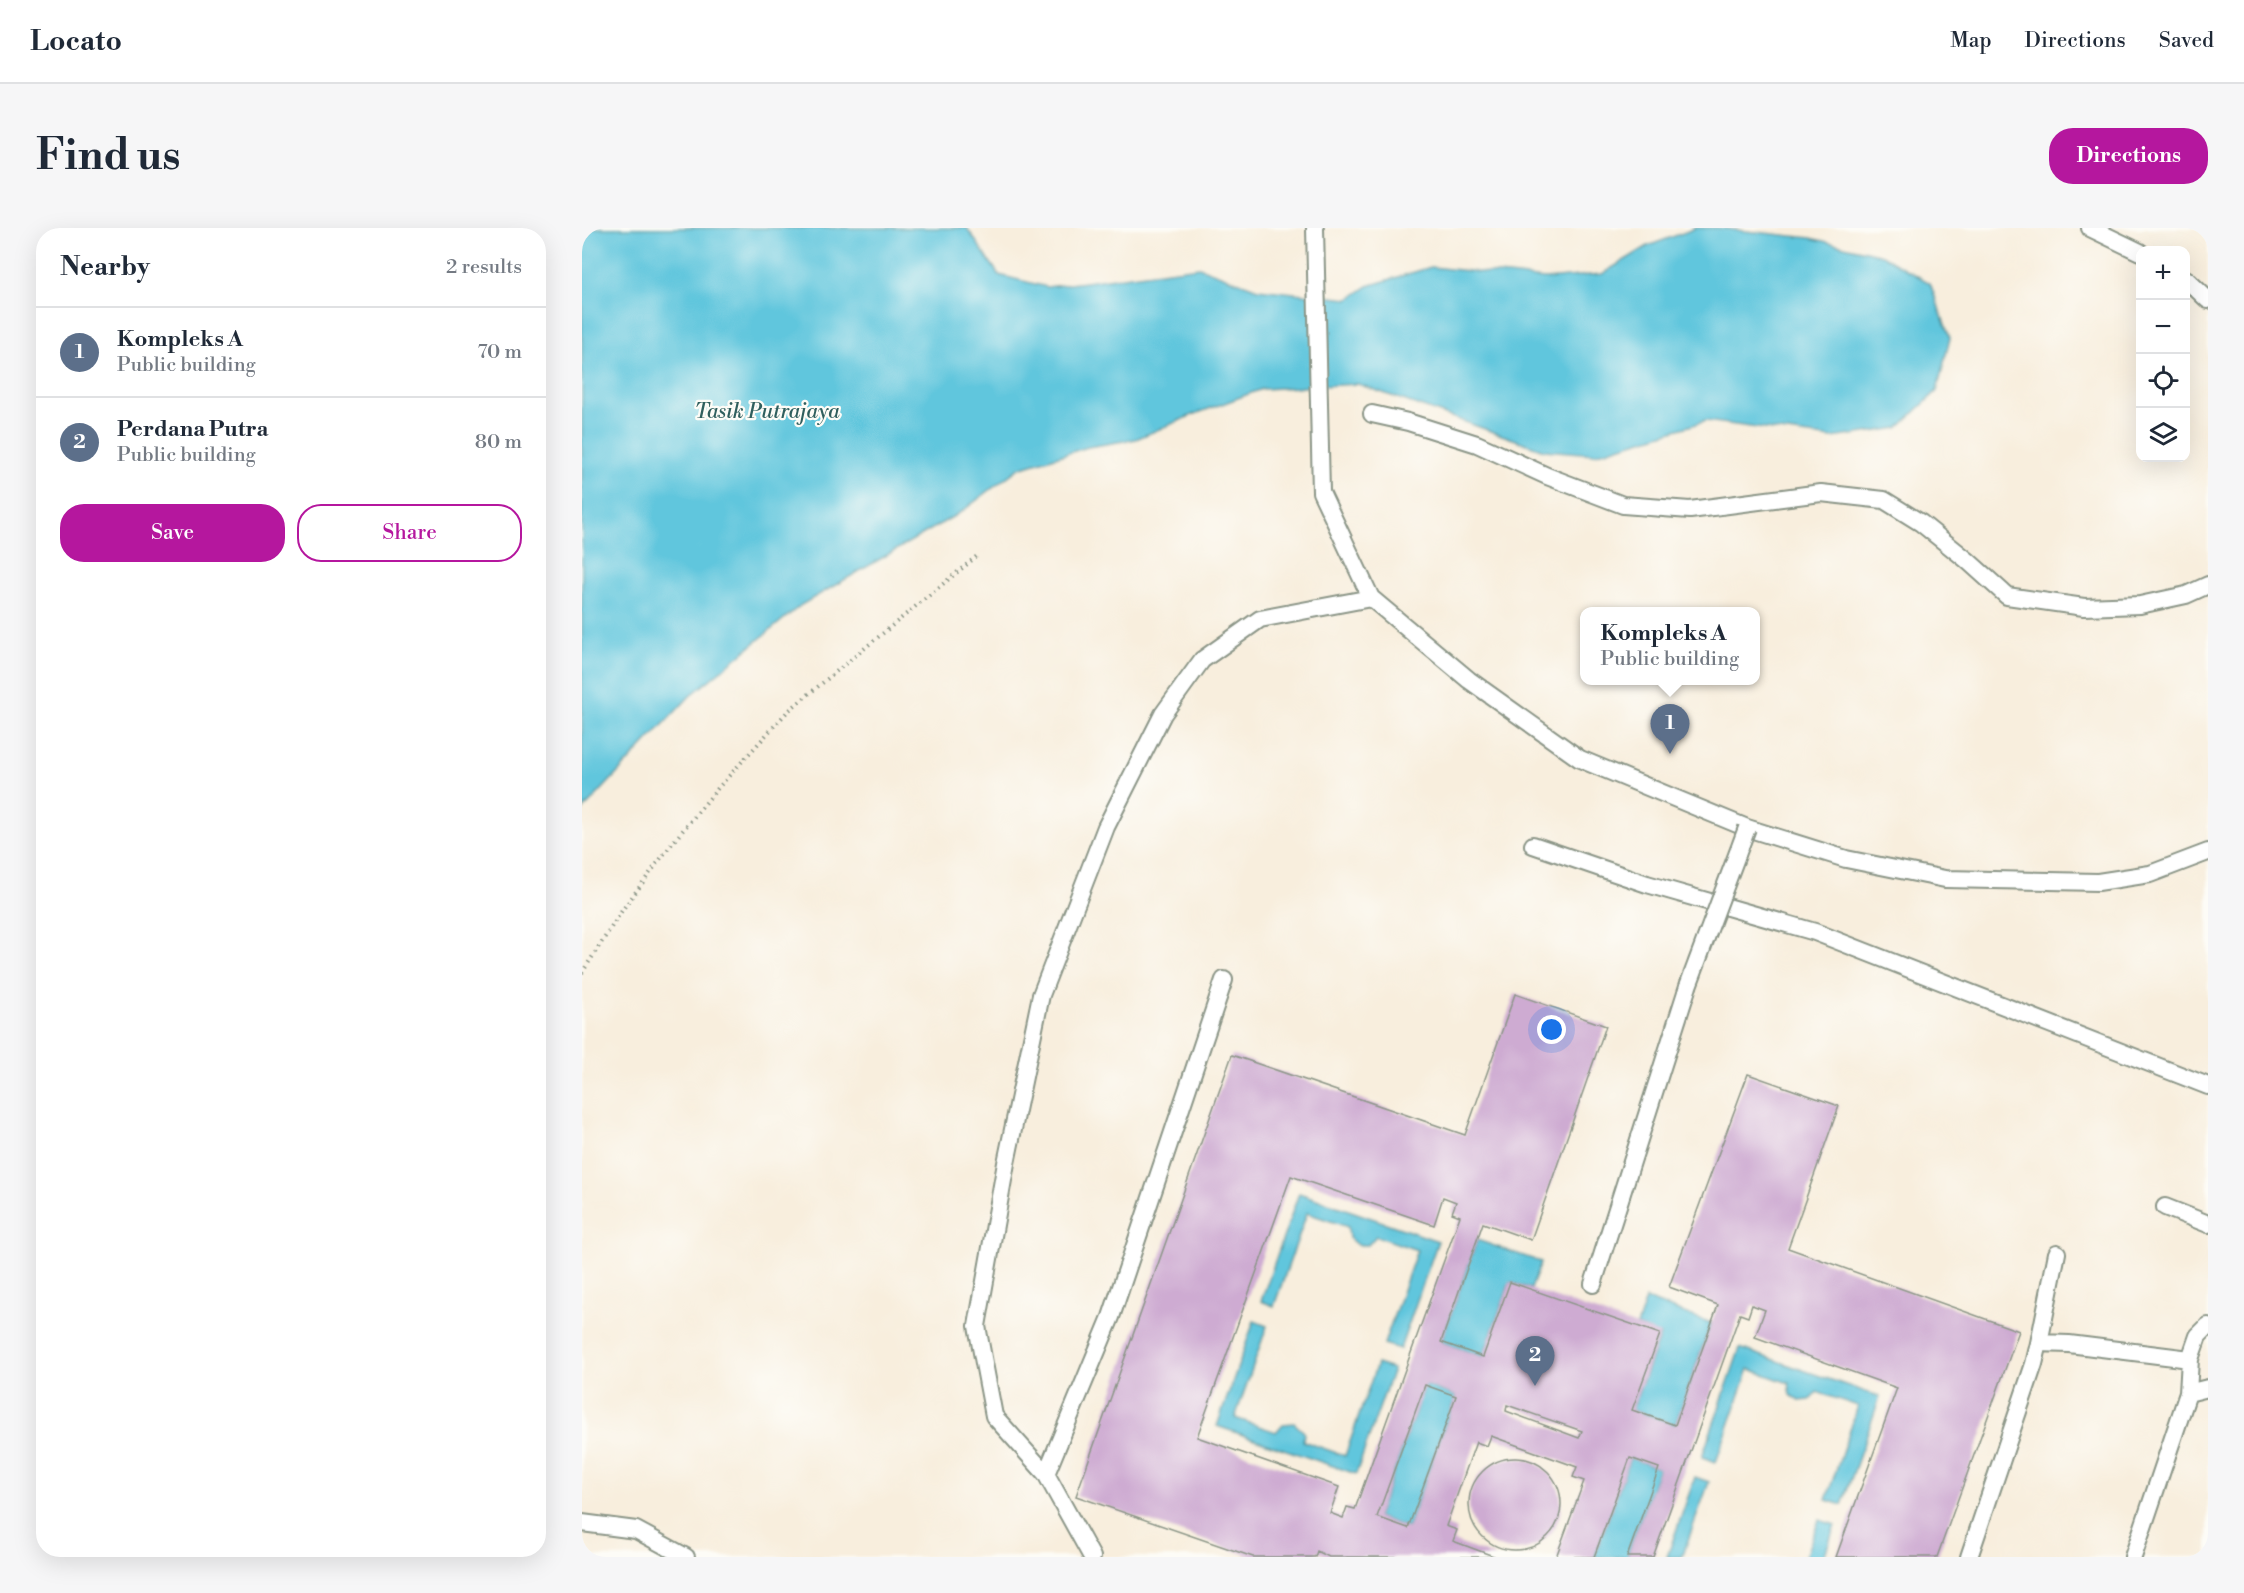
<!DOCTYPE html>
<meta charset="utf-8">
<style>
:root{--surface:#fff;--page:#f6f6f7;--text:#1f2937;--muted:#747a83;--line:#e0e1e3;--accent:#b5179e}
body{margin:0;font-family:"Libre Bodoni",serif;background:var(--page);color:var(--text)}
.controls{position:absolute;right:18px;top:18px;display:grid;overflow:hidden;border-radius:12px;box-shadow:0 6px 24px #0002}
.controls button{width:54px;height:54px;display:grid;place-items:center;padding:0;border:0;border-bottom:2px solid var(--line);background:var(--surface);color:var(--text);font:30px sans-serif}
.you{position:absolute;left:970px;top:802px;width:21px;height:21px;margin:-15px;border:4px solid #fff;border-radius:50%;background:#1a73e8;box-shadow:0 0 0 9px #1a73e833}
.badge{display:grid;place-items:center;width:39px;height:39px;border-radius:50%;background:var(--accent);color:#fff;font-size:20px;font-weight:700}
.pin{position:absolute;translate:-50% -50px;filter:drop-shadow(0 2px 3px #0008)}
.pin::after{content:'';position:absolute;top:32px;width:21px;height:18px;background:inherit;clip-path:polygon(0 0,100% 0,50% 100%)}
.popup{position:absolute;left:998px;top:379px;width:180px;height:78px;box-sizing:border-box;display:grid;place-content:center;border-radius:12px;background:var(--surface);filter:drop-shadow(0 2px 4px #0005);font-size:20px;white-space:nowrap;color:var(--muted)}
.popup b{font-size:22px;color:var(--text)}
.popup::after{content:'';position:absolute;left:50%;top:100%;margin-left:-12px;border:12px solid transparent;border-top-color:var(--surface)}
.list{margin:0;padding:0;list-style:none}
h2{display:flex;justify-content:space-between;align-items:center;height:78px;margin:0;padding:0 24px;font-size:26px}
h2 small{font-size:20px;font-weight:400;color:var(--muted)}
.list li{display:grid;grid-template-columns:39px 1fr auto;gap:18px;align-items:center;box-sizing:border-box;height:90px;padding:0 24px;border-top:2px solid var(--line)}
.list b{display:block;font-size:22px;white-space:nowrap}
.list p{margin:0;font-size:20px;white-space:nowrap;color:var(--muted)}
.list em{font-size:20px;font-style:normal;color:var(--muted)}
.actions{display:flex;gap:12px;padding:18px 24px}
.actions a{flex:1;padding:14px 0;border:2px solid var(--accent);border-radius:24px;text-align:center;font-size:21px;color:var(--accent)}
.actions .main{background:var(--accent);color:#fff}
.icon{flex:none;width:33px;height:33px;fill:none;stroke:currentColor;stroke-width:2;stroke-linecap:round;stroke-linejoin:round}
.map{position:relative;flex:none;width:1626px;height:1329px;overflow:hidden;border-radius:24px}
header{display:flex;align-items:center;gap:36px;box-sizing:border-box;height:84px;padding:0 30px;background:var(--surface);border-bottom:2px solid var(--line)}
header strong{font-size:28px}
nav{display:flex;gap:33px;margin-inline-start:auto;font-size:21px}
.intro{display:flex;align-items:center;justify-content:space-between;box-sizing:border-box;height:144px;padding:0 36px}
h1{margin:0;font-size:42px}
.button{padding:15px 27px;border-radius:24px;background:var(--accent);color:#fff;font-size:21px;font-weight:700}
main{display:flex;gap:36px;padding:0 36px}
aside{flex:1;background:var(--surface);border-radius:24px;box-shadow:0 6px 24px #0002}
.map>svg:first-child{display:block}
.water{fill:#60c6dd;stroke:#408288;stroke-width:1.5}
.building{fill:#ceabd2;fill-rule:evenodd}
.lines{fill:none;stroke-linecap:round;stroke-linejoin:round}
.lane-casing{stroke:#8c9688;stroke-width:20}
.path{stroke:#8c9688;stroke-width:4;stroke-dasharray:1.5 4.5;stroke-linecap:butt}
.lane{stroke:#fff;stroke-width:16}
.lane-bridge-casing{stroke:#8c9688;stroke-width:20;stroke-linecap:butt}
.lane-bridge{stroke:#fff;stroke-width:16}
.labels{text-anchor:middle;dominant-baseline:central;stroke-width:4.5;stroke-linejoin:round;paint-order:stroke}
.water-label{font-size:21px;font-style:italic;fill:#2f5f5e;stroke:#fdfcf7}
</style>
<header>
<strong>Locato</strong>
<nav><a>Map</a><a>Directions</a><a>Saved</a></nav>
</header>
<div class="intro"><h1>Find us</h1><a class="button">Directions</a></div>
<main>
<aside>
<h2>Nearby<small>2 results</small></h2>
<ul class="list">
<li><span class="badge" style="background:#5c6f8a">1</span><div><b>Kompleks A</b><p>Public building</p></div><em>70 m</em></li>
<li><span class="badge" style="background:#5c6f8a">2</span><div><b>Perdana Putra</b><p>Public building</p></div><em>80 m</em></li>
</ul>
<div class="actions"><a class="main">Save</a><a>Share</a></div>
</aside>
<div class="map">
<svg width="1626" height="1329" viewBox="0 0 1626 1329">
<rect width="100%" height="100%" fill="#fdfcf7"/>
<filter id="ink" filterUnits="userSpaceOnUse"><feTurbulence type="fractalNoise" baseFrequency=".0167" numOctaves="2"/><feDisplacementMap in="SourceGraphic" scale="12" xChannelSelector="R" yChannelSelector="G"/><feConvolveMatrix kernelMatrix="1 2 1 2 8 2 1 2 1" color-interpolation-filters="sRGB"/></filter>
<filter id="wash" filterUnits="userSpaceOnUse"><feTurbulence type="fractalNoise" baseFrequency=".008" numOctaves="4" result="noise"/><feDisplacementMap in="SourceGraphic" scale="24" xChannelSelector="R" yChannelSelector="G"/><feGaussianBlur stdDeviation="1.35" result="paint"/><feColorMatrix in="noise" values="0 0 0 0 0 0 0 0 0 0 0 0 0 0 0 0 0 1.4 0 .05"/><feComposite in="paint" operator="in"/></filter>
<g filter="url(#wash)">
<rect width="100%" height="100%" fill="#f8eedd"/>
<path class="water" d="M0,0H385L417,47L465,59L617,39L676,61L767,71L786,58L849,39L963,51L1020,46L1066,18L1114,0H1135L1229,10L1300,27L1348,55L1368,110L1355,163L1316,200L1250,210L1124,193L1013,226L962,222L776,156L680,161L613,186L554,211L506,219L437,240L379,284L219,377L108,468L0,583Z
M717,965L856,1013L818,1121L802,1116L835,1022L794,1008L786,1017H775L767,1010L766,999L725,985L692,1078L679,1073Z
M895,1012L959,1034L949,1061L928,1054L901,1129L859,1114Z
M1064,1071L1129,1095L1093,1197L1050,1182L1078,1107L1055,1098Z
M672,1093L685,1098L653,1190L694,1204L701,1196L712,1195L722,1204L721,1213L763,1228L795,1136L811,1141L774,1246L635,1198Z
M1158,1120L1298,1169L1260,1277L1244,1272L1276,1178L1235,1164L1228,1172L1217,1173L1209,1167L1207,1155L1167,1141L1134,1234L1120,1229Z
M843,1157L874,1168L826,1300L795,1289Z
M1048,1230L1077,1240L1045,1329H1012Z
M1113,1249L1127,1254L1100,1329H1085Z
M1237,1292L1253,1297L1242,1329H1223Z"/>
<g id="blocks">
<path class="building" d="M933,766L1024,798L949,1012L901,995L859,1114L901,1129L928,1054L1055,1098L1078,1106L1050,1182L1093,1197L1136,1077L1087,1059L1166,846L1257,878L1206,1020L1437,1103L1355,1329H1254L1315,1160L1173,1109L1183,1082L1170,1077L1166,1089L1158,1086L1071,1329H1045L1077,1240L1048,1230L1012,1329H974L1002,1253L991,1249L995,1239L909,1208L905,1218L894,1214L864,1298L875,1302L871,1313L914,1329H747L735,1323L733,1329H671L494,1268L650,827L883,907ZM709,948L852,997L861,969L874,974L870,985L878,988L773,1281L765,1279L761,1290L748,1285L757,1259L615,1209ZM843,1157L874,1168L826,1300L795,1289ZM925,1177L1000,1203L997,1210L924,1183Z
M887 1276a46 46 0 1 1 92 0a46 46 0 1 1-92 0Z"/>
</g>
</g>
<g filter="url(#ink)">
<use href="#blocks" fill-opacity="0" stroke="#8c9688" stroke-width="1.5"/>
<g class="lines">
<defs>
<path id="lane" d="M733,0L739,264L789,370L887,452L998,531L1165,600L1264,631L1363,651L1516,654L1568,646L1626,624
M1508,0L1558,24
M1604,51L1626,72
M790,186L826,194L895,216L965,248L1041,277L1108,282L1239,265L1302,272L1339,295L1385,332L1425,368L1502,379L1558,377L1604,367L1626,357
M951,617L1065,656L1233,704L1626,858
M1583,979L1626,996
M1011,1056L1106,758
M1457,1115L1475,1025
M1606,1165L1626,1160
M464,1246L529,1089L642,752
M0,1295L54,1302L104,1329
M510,1329L464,1246L412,1188L395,1098L424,935L459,767L524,599L581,486L620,432L678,391L789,370
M1387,1329L1452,1136L1457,1115L1487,1116L1608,1131
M1551,1329L1606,1165L1608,1131L1616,1108L1626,1098"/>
</defs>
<use href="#lane" class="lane-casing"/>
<path class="path" d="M0,745L41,681L92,613L136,560L205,484L395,328"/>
<use href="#lane" class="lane"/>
<defs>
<path id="lane-bridge" d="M1106,758L1165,600"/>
</defs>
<use href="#lane-bridge" class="lane-bridge-casing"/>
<use href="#lane-bridge" class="lane-bridge"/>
</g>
</g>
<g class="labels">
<g class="water-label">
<text x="185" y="184">Tasik Putrajaya</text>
</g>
</g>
</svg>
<div class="controls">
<button>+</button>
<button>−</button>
<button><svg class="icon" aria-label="locate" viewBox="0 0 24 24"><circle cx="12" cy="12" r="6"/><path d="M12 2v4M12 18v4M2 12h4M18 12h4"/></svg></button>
<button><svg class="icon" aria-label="layers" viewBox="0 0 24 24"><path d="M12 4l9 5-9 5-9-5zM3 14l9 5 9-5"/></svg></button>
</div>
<div class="you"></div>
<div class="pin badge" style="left:1088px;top:526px;background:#5c6f8a">1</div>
<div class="popup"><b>Kompleks A</b>Public building</div>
<div class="pin badge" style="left:953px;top:1158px;background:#5c6f8a">2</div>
</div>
</main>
